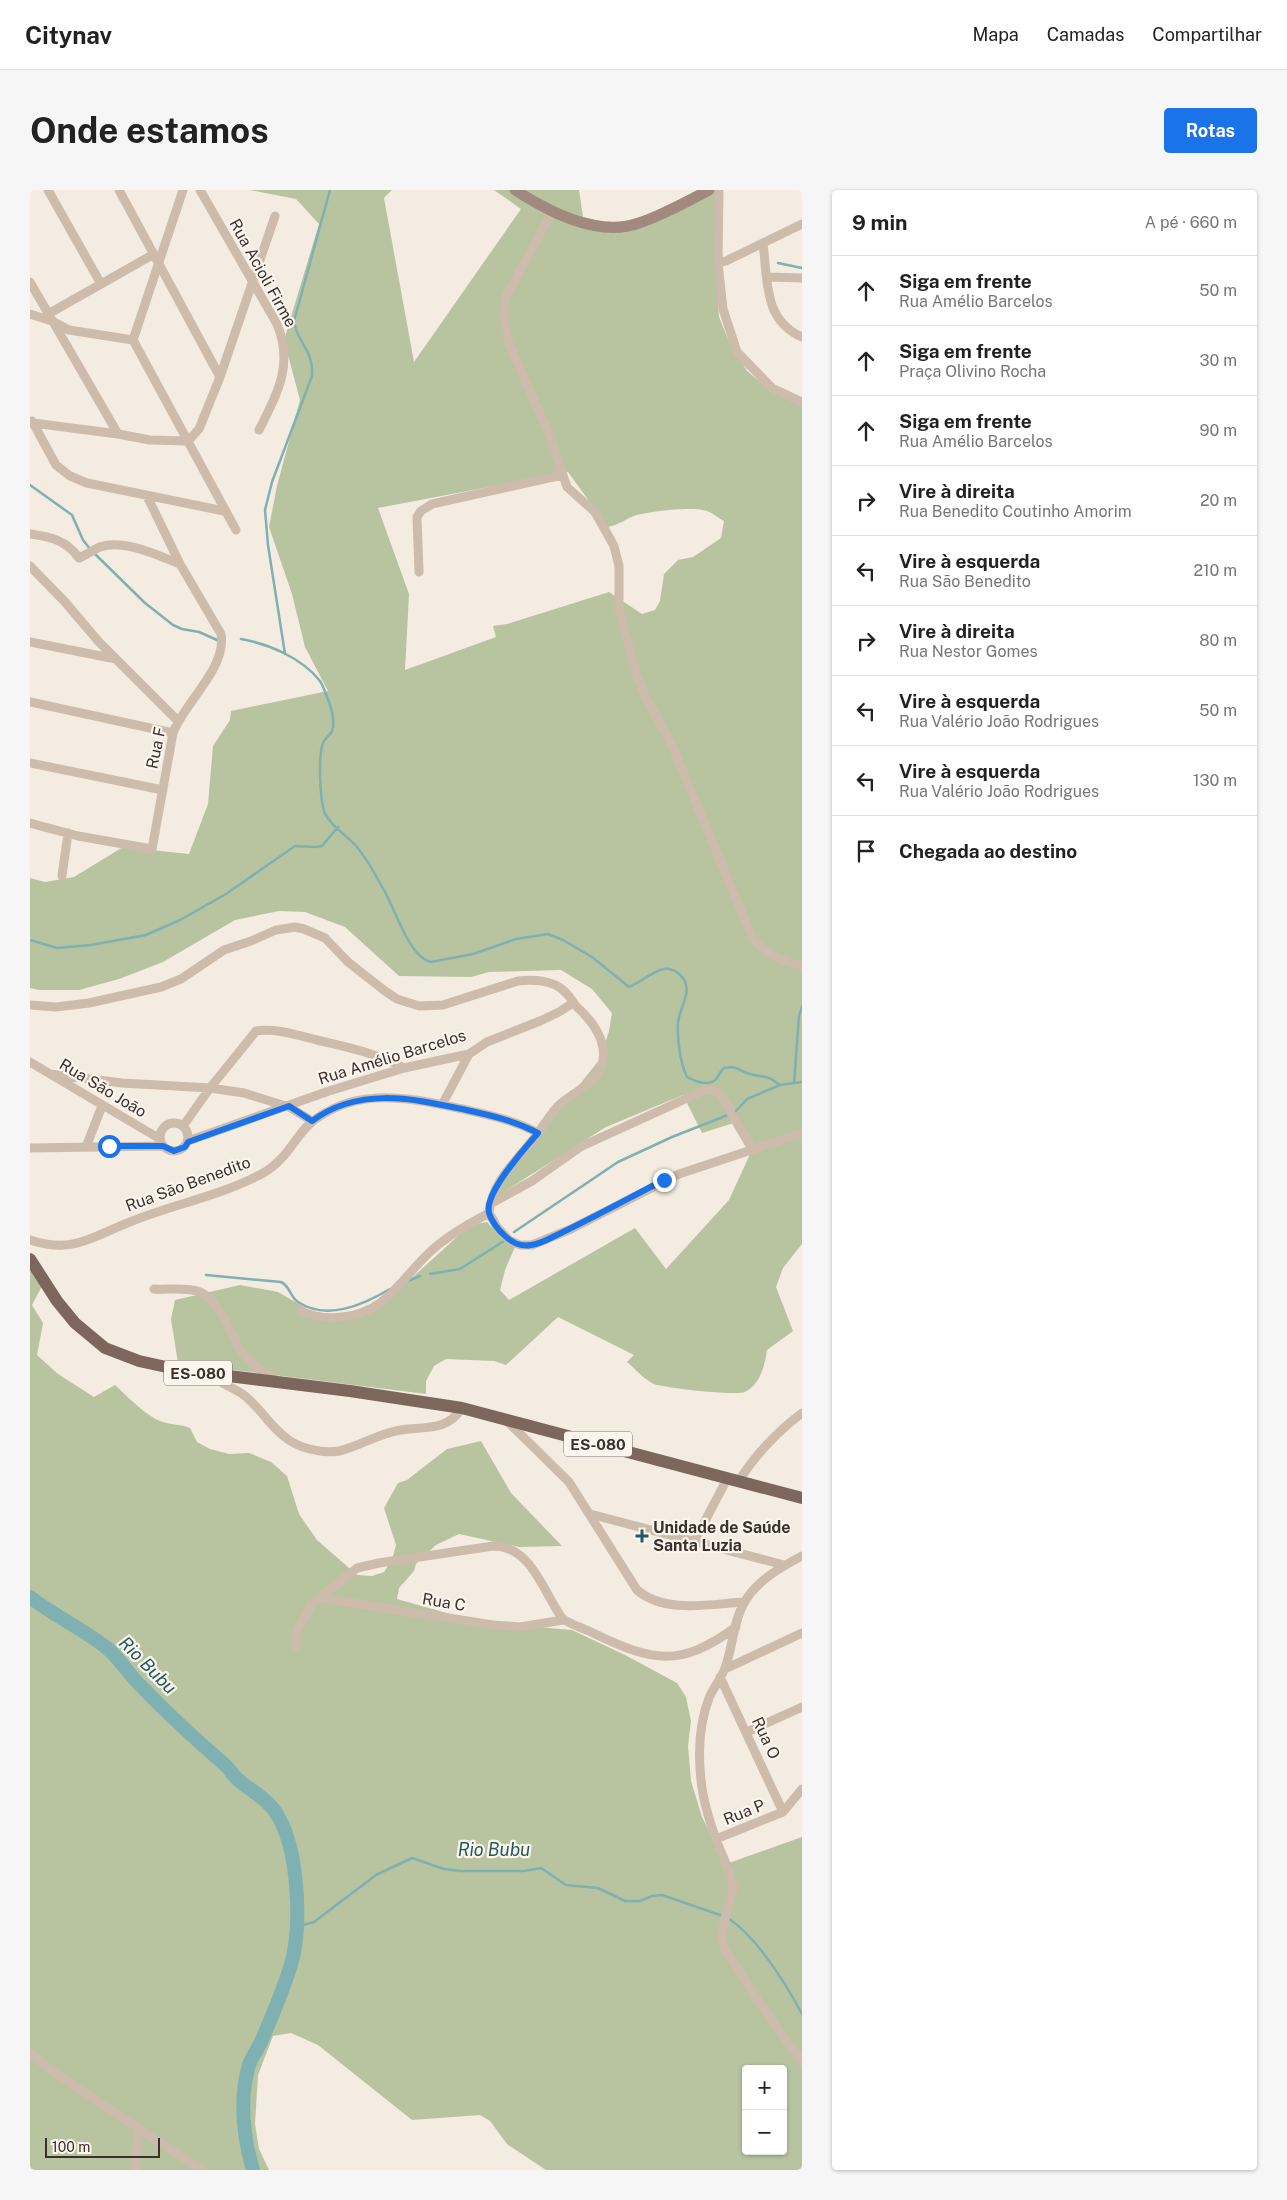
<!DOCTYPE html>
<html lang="pt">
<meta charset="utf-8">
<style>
:root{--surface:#fff;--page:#f6f6f6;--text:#222;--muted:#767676;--line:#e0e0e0;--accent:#1a73e8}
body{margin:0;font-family:"Public Sans",sans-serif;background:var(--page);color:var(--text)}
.controls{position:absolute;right:15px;bottom:15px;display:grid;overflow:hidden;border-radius:5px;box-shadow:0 1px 4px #0004}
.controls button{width:45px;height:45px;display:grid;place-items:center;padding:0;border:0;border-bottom:1px solid var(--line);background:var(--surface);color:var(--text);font:25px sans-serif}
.scale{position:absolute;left:15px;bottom:12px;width:115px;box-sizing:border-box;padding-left:5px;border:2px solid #3b302b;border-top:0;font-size:14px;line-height:18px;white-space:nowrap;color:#3b302b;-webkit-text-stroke:4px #fbf5ee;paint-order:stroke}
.stop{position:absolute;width:15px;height:15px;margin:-11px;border:4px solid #1a73e8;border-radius:50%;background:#fff}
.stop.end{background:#1a73e8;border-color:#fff;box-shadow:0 1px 5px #0008}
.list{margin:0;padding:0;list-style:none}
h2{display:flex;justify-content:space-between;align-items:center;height:65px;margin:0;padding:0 20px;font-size:21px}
h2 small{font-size:16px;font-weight:400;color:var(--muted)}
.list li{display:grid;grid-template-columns:32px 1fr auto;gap:15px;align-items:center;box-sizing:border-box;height:70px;padding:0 20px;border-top:1px solid var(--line)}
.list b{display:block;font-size:19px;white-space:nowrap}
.list p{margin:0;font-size:16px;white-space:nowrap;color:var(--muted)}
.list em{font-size:16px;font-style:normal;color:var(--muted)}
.icon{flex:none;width:28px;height:28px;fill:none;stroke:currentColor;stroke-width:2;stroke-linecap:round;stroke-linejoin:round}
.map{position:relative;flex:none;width:772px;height:1980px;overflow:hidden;border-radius:5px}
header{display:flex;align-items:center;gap:30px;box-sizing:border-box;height:70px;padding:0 25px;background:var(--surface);border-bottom:1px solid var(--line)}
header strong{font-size:24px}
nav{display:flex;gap:28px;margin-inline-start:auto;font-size:18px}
.intro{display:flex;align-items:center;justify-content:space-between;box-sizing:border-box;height:120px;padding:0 30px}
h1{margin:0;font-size:35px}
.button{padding:12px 22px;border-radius:5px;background:var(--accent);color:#fff;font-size:18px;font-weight:700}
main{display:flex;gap:30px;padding:0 30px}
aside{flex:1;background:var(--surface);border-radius:5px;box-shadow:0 1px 4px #0004}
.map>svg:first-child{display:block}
.green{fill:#b8c4a0;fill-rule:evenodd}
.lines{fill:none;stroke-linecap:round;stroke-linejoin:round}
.stream{stroke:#7fb0b2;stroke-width:2.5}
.river{stroke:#7fb0b2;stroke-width:14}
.street{stroke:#cdbbac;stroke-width:9}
.secondary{stroke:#a18a7d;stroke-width:11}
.primary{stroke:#7d675c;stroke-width:12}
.route{stroke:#1a73e8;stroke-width:6}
.poi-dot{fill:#1f5a5e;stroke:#fbf5ee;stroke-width:2}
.labels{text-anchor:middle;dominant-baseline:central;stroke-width:4.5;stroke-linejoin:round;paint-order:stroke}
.shield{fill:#fbf5ee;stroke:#756b66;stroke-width:1}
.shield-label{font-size:15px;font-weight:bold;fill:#3b302b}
.street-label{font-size:16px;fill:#3b302b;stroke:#fbf5ee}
.poi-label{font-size:16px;font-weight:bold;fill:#3b302b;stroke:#fbf5ee;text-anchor:start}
.water-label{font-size:18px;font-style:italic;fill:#1f5a5e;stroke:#fbf5ee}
</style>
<header>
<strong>Citynav</strong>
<nav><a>Mapa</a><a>Camadas</a><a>Compartilhar</a></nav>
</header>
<div class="intro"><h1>Onde estamos</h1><a class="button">Rotas</a></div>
<main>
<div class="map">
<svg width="772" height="1980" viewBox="0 0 772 1980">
<rect width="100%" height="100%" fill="#f4ebe1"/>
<path class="green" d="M220,0H362L354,8L384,172L491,19L464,0H549L553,27L580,33L596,31L620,24L668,0H685L686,83L689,127L698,149L717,181L742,202L772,214V1054L753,1078L746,1097L763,1141L737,1160C735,1175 730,1195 715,1202C706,1206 635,1198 624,1194C615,1190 605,1179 597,1172L604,1165L528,1127L476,1175L464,1171L416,1169L404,1176L396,1191V1204L148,1173L141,1129L145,1110L210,1095L248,1102L286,1124L313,1125L350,1117L440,1035L457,1032L473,1050L485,1057L475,1080L470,1100L479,1110L605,1038L636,1079L699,1010L721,962L710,931L672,943L653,905L576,937L464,1008L472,992L570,869L579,841L582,823L562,799L531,780L459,782L441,787L369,786L315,737L275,722L249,721L205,730L133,772L89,789L49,800H9L0,798V688L15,692L44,687L93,657L159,664L178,614L183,556L200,530L201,521L298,501L275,457L262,404L239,337L247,296L270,210L254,150L289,34L266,9ZM538,282L578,337C589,335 597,328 607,325C621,321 664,316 677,321C683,323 688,328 694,331L691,348L663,367L648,370L634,384L630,411L625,420L612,424L579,402L477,434L463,436L466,447L375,480L379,404L348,318Z
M0,1076L12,1096L2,1115L13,1133L7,1165L28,1184L64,1207L85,1195C97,1206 118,1228 133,1232C143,1235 150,1234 160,1238L167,1252L180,1259L199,1264L219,1263L241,1272L257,1286L269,1324L287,1350L327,1385L342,1386L354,1382L362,1370L366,1355L354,1318L368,1293L377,1290L417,1259L451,1251L481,1303L532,1356L489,1357L429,1344L406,1355L386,1374L384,1381L369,1398L367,1409L448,1432L542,1440L595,1465L647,1493L656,1507L661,1531L658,1556L661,1591L672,1627L696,1674L772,1647V1980H516L477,1954L460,1931L450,1925L382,1930L288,1855L261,1843L243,1846L228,1885L225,1934L229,1959L239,1980H0ZM716,1879H753V1961H716Z"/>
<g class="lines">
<path class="stream" d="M748,73L772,78
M0,295L42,325L53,350L60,359
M64,363L115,413L143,435L152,439L169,442L187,450
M211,449C239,454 272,468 290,491C294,497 296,505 299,512C302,520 304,529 303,538C302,545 295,547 293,553C288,565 290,608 294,621C299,635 318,646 327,657C338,670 346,686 355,702C365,720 380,768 401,772L443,764L486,749L518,744L533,750L562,767L599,797C610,793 622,781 634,779C639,778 644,780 648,783C667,798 649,816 648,833C647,848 650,873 657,887C664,891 679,897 686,889C690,885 689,882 694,878C709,875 708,881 720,884C738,889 734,883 750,895
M255,464L238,355L235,320L242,292L282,186C284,159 266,152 264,131L300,0
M0,750L27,758L61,755L116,745L150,730L196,704L265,656L286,657L292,656L308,637
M764,893L769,826L772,816
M705,922L717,909L750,895L772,892
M484,1042L588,972L642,947L698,925
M400,1084L430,1079L474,1051
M176,1085L251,1092C260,1096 260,1107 268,1112C297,1131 333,1115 360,1099
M378,1091L390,1086
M698,1728C727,1747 756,1794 772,1824
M266,1737L284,1732L346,1685L382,1668L414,1679L430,1681H494L511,1678L536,1695L568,1698L595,1711H610L622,1706L632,1705L693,1726"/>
<path class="river" d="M0,1407C24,1426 54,1439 78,1459C91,1470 99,1485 111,1496C137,1523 165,1549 194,1574C199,1578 202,1584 206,1588C220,1601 239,1609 248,1626C269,1662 273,1742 259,1781C251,1805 241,1829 231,1852C227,1860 222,1867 219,1875C209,1910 213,1946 223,1980"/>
<path class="street" d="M18,0L71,94
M89,0L190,187
M170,0L247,134C264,175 247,204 229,240
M689,0L688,73L693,119L707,162L742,198L772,212
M522,22L476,107L474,127L479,154L517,239L537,297L565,322L584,356L589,376V419L607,486L615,506L641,553L722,747C735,765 751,770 772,776
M733,54C738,90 733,130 772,147
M688,73L696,71L772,34
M737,87L772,88
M0,92L88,244
M0,124L22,131L39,140L103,150
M18,124L124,64
M103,150L206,340
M103,150L153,0
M2,231L26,275L40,286L57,293L194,321
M3,233L88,244L120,250L158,251L169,239L190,187L245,26
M0,344C21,347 36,350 49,368C56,365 63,360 70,357C94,349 127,365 150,374
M0,376L35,412L69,452L147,530
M389,382L387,327L391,321L402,314L532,285
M0,452L86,469
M0,512L143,543
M0,573L133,600
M0,633L48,646L122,659L143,543C154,513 197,478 191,444L150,374L117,306
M32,686L38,643
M0,815L26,817L59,813L131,797L151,789L194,760L221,751L246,740L265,737L274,739L295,748L318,772L355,801L367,809L389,816L413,815L488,791C502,789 523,790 534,801C539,805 542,811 546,816C566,834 586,863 564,888C554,899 539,906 528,916C520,925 514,934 508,943C490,968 461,991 459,1023
M0,872L130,949
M20,884L92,893L180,898L214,903L259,917L282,931
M412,915L439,864
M130 947a14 14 0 1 1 28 0a14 14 0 1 1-28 0Z
M153,936L180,898L226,841C247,838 266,845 287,850C317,857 346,863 374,878
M158,951L299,901L374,878L439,864L457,852L510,831L529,822L543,813
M56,957L72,916
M0,958L133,956
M460,1014L502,991L550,957L675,900L685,901L690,904L722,959
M459,1023L467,1037L479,1050L490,1055H502L541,1039L649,984L772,943
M0,1050C44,1064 61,1047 100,1032C144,1014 194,1005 235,982C260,967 267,941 287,928C333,896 383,909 433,919C459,925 484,930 508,943
M124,1099C138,1100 157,1097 170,1102C190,1110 200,1145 212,1162C221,1175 234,1182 247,1191
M271,1121C284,1127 297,1129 312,1127C357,1123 371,1088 401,1061C417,1046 440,1033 459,1023
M180,1184C191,1195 204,1197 215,1206C230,1218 240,1236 255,1247C267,1258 293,1264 309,1261C331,1256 349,1243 371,1240C395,1236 416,1242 432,1218
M476,1230L539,1292L607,1400C635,1424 679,1414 715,1412
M708,1292C726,1264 745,1243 772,1223
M560,1324L754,1375
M665,1350L697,1289
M772,1366C751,1377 726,1391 714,1413C703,1432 703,1457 695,1478C691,1489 683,1498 679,1508C669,1534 668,1563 671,1590C673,1611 680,1633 687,1652C692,1665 699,1678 702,1691C706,1714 686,1733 694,1758L726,1808L772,1872
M290,1408L463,1435L490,1437L533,1430
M266,1457V1442L282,1414L327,1378L349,1373L463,1356C502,1356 513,1402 532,1428C535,1432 557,1440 563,1443C623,1472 650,1478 706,1437
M695,1479L772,1443
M690,1487L753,1622
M717,1542L772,1517
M686,1649L753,1622L772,1599
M0,1864L47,1898L173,1980
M105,1980L108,1938"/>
<path class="secondary" d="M485,0C519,22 568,48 609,33C633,25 656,12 679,0"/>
<path class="primary" d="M0,1069L27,1111L45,1133L75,1158L109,1171L150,1180L320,1201L432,1218L772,1308"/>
</g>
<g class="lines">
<path class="route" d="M79,956H133L144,961L155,957L158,952L259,916L282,931C328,897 380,908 432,919C459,925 483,930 508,943C495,958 454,1003 459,1023C461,1030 468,1040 474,1045C481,1052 491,1057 501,1055C511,1054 520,1048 529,1044C565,1027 599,1008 634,990"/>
</g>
<path class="poi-dot" d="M609.5 1338.5h5v5h5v5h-5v5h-5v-5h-5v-5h5z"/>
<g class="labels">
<g class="shield">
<rect x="134" y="1170.5" width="68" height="25" rx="4"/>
<rect x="534" y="1241.5" width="68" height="25" rx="4"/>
</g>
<g class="shield-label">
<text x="168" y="1183">ES-080</text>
<text x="568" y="1254">ES-080</text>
</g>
<g class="street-label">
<text transform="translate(233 83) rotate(61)">Rua Acioli Firme</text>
<text transform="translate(126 558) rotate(-78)">Rua F</text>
<text transform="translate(362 867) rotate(-17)">Rua Amélio Barcelos</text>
<text transform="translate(73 898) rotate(31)">Rua São João</text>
<text transform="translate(158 994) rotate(-20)">Rua São Benedito</text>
<text transform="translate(414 1412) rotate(9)">Rua C</text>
<text transform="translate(736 1548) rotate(65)">Rua O</text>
<text transform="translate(714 1622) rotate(-22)">Rua P</text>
</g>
<g class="poi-label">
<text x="623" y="1337">Unidade de Saúde<tspan x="623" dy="18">Santa Luzia</tspan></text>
</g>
<g class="water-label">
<text transform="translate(118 1475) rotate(45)">Rio Bubu</text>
<text x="464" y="1659">Rio Bubu</text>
</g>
</g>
</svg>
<div class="controls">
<button>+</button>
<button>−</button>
</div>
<div class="scale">100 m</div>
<div class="stop" style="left:79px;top:956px"></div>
<div class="stop end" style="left:634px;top:990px"></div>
</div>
<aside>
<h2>9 min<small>A pé · 660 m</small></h2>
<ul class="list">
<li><svg class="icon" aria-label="ahead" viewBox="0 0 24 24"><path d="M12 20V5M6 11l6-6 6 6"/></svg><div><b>Siga em frente</b><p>Rua Amélio Barcelos</p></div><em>50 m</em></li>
<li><svg class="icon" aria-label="ahead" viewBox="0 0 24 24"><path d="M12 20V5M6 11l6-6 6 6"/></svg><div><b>Siga em frente</b><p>Praça Olivino Rocha</p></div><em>30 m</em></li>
<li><svg class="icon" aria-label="ahead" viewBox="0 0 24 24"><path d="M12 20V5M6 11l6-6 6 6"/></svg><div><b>Siga em frente</b><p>Rua Amélio Barcelos</p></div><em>90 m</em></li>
<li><svg class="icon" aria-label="right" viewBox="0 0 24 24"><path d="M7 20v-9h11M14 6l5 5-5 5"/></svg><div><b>Vire à direita</b><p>Rua Benedito Coutinho Amorim</p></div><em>20 m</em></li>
<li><svg class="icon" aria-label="left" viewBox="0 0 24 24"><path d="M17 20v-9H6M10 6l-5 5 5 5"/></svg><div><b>Vire à esquerda</b><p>Rua São Benedito</p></div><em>210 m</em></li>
<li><svg class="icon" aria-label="right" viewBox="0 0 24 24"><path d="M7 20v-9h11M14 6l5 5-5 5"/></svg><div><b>Vire à direita</b><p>Rua Nestor Gomes</p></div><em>80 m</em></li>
<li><svg class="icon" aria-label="left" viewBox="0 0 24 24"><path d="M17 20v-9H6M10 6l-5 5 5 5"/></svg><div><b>Vire à esquerda</b><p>Rua Valério João Rodrigues</p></div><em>50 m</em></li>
<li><svg class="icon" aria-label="left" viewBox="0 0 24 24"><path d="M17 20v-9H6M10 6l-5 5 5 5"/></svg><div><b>Vire à esquerda</b><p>Rua Valério João Rodrigues</p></div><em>130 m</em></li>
<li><svg class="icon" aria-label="arrive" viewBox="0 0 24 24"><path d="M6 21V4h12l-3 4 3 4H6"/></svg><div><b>Chegada ao destino</b></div></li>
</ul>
</aside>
</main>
